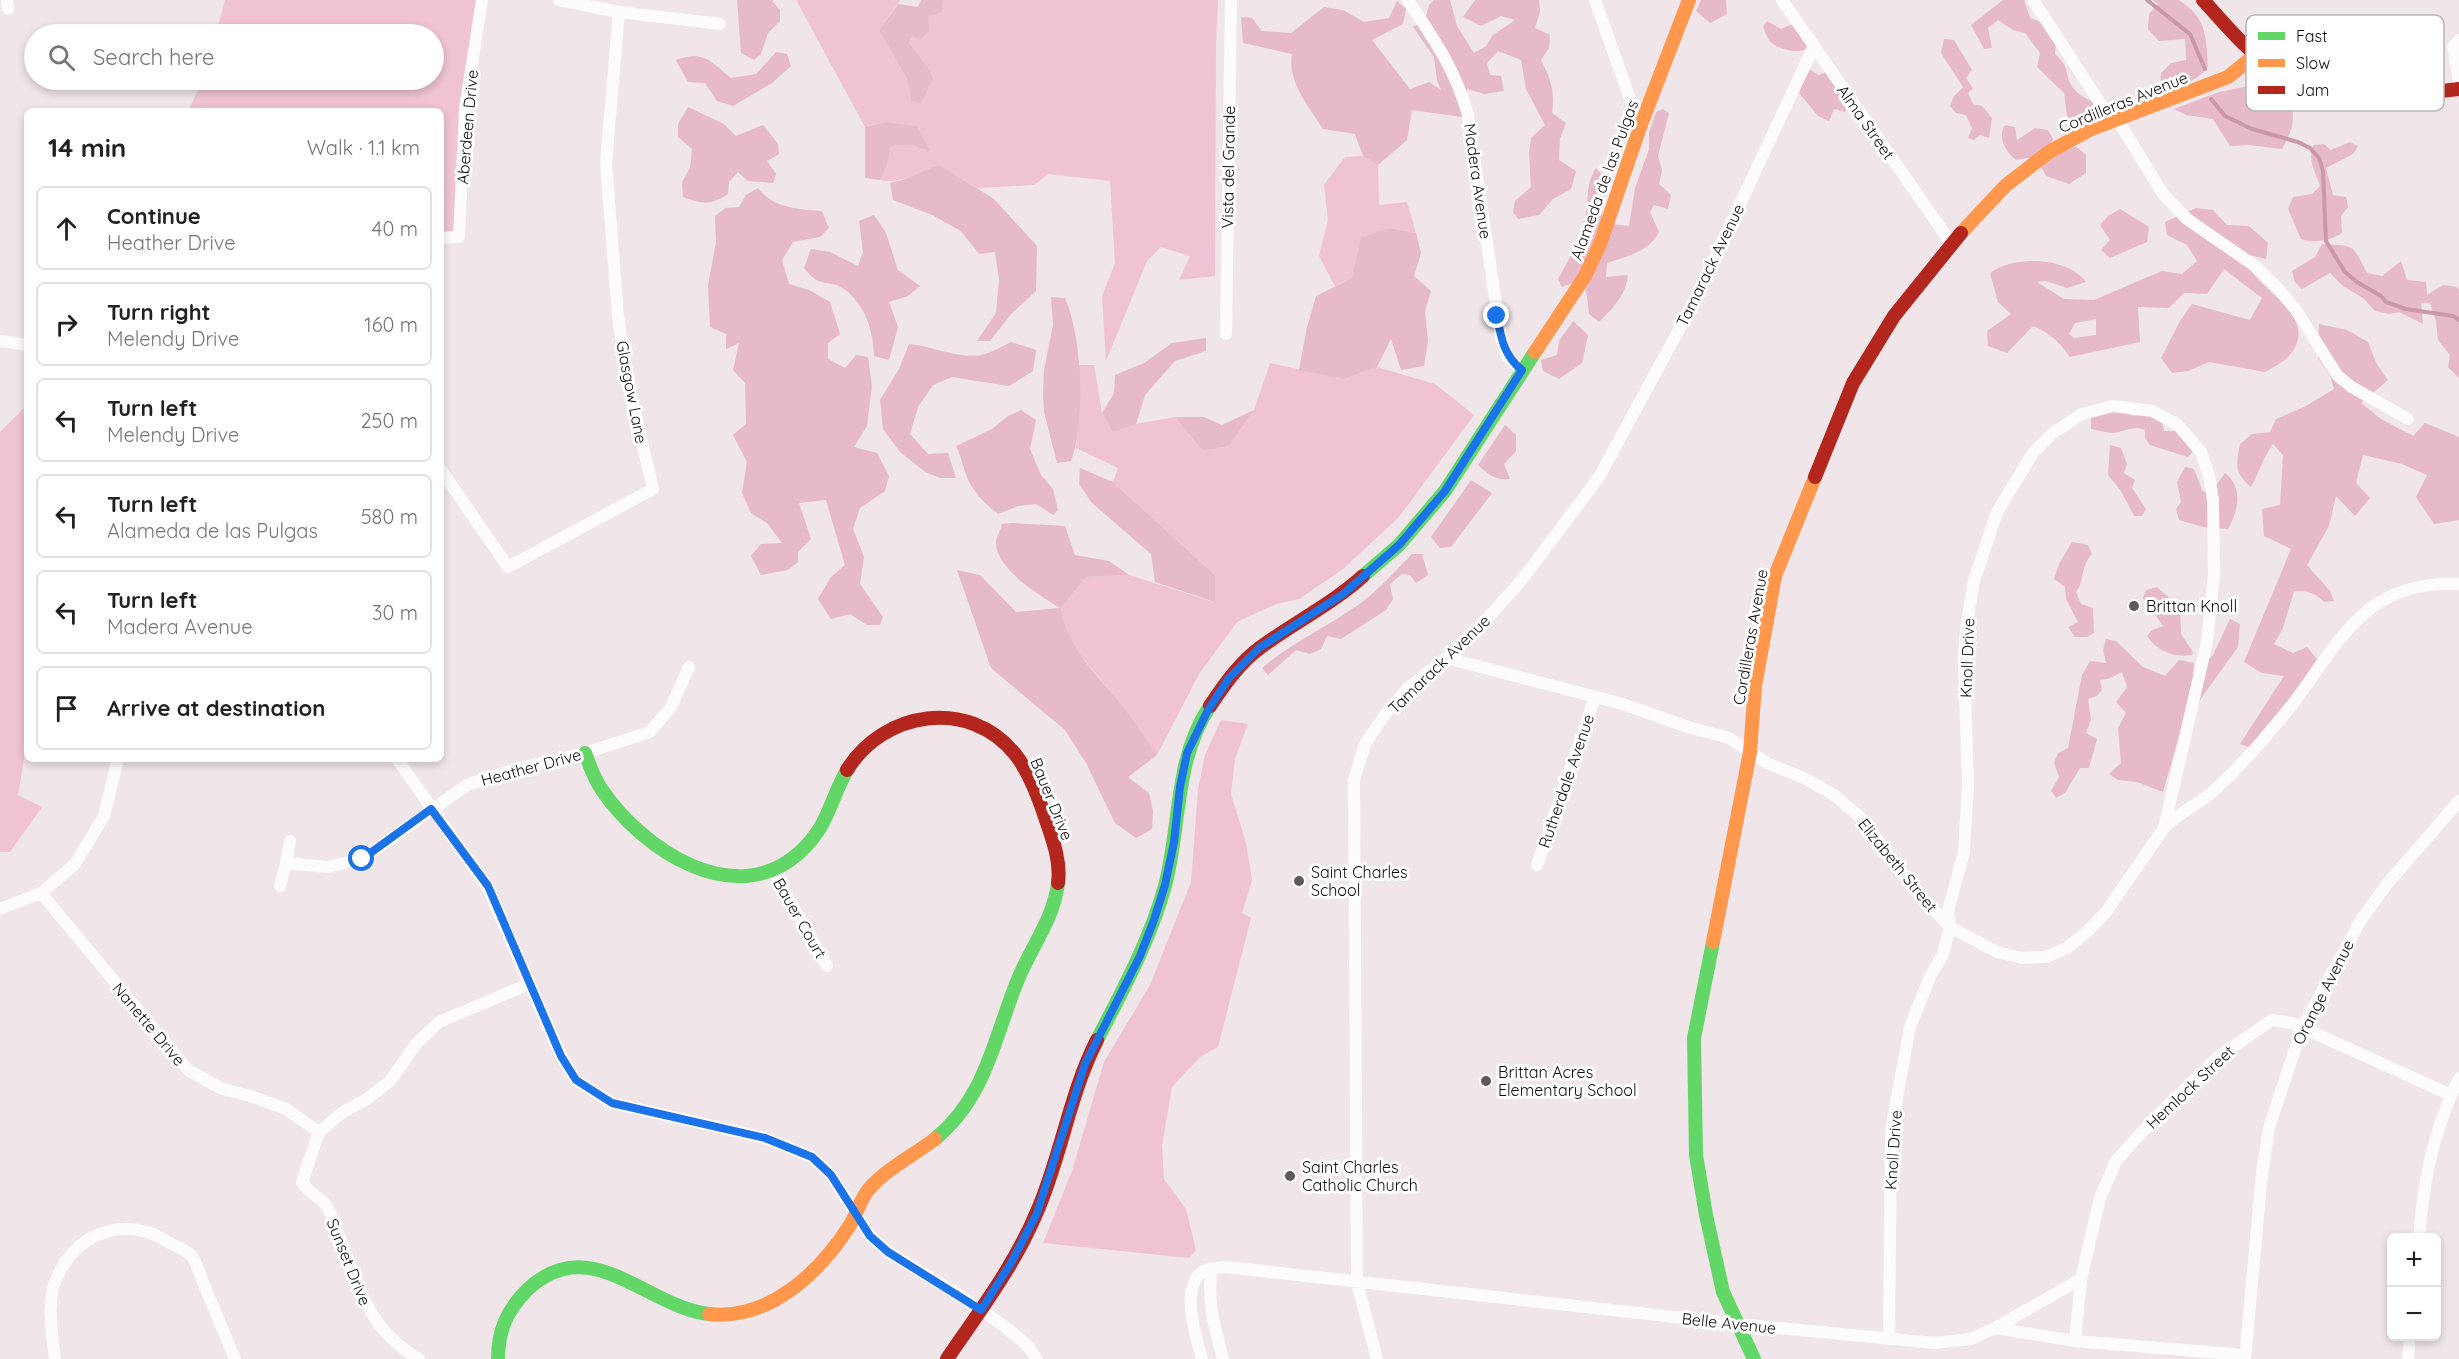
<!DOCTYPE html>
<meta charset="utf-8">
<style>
:root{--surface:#fff;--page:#f2f2f2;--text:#202124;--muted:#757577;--line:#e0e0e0}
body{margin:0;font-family:Quicksand,sans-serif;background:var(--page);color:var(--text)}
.controls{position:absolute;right:18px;bottom:18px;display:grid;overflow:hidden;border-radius:9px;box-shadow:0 3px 9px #0003}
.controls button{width:54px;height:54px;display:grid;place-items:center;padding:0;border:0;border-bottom:2px solid var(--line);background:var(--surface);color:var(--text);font:30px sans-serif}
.stop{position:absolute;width:18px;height:18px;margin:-14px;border:4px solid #1a73e8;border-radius:50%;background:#fff}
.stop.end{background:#1a73e8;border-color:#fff;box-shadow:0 2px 6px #0008}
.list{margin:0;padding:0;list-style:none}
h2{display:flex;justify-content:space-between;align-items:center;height:78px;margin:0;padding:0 24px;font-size:26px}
h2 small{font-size:20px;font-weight:400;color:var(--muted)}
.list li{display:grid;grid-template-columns:39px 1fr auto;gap:18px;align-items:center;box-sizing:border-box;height:84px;margin:0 12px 12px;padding:0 12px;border:2px solid var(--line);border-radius:9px}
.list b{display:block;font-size:22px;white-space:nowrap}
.list p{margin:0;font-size:20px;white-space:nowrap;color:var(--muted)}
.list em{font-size:20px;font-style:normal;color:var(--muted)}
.icon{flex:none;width:33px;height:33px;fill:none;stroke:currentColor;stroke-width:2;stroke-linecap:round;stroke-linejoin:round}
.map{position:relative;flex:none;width:2459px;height:1359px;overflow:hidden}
.search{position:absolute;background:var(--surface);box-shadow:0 3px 9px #0003;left:24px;top:24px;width:420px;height:66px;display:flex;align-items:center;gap:15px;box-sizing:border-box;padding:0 21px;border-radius:33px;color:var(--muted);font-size:22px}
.panel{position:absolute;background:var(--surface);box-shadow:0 3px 9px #0003;left:24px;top:108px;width:420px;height:654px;border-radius:9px}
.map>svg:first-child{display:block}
.green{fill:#efc3d3}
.forest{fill:#e6bac9;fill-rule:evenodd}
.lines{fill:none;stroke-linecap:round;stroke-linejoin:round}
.stream{stroke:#ca98aa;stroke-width:4}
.street{stroke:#fdfbfc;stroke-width:12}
.fast{stroke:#63d668;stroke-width:14}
.slow{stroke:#ff974d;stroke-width:14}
.jam{stroke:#b3261e;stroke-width:14}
.route{stroke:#1a73e8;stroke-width:8}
.poi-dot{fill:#5f575a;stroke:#fff;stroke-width:2}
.labels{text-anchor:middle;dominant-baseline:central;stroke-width:6;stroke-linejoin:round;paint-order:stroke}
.street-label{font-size:16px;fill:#110b0d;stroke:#fff}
.poi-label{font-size:16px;fill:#110b0d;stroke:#fff;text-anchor:start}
.key{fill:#fff;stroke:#b8b6b6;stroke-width:1.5}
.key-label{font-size:16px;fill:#110b0d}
</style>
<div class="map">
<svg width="2459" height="1359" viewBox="0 0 2459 1359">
<rect width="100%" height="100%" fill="#f0e5e8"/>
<path class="green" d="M225,0H485L454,231L441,232V111H188L203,80H434V34H216Z
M796,0H900L879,30L907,79L911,99L927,66L909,42L928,17L942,12L943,0H1218L1216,44L1215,276L1179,280L1190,256L1161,247L1147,261L1106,361L1102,296L1115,263L1110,181L1049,174L1034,185L977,188L940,165C919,171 902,185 880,180L887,165L891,146L911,145L930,150L885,122L865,127Z
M1363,156L1378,165L1379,205L1407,202L1416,233L1390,228L1352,278L1335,286L1319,256L1328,220L1324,185L1345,157Z
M1270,363L1344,379L1377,367L1435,384L1474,415L1399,517L1343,569L1299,599L1276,604L1237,622L1199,674L1157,755L1125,709L1077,651L1063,626L1061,608L1086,577L1129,575L1214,602L1215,575L1113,482L1118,468L1076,448L1080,408L1078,365H1094L1102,413L1113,431L1136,424L1175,417L1203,451L1229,446L1254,410Z
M27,405V741L18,795L42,807L10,852H0V432Z
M1221,720L1248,724L1235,759L1231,794L1246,843L1252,880L1242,913L1251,918L1218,1047L1201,1056L1172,1087L1162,1145L1164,1179L1186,1209L1196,1250L1189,1258L1043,1243L1072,1171L1104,1062L1150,985L1191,882L1198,789L1205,755Z"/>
<path class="forest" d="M737,0H774L772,1L780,10V21L768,33L761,54L754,60L741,53Z
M921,0H943L942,12L928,17L929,31L921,39L913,36L909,42L927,66L933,79L921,103L911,100L907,79L879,30L898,4L918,7Z
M1434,0H1450L1457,26L1474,53L1486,46L1493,35L1515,20L1501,16L1481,26L1463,17L1475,0H1539L1540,12L1535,28L1550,35L1549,48L1541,60C1551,79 1555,92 1552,113L1566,123L1560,139L1559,160L1576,171L1571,189L1553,199L1539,215L1518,219L1513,212L1515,201L1531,187L1529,153L1531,138L1545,125L1526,89L1521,60L1498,51L1487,63L1490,75L1501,76L1504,91L1484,94L1467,89L1462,117L1412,110L1407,140L1378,165L1363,156L1355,134L1323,129C1309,107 1287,81 1292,54L1243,43L1241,17L1252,18L1262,31L1291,33L1324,7L1343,10L1364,22L1389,18L1397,1L1406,9L1403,24L1372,40L1410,89L1429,82L1441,90L1437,80L1434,57L1413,27L1425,20L1429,5Z
M1701,0H1726L1727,14L1710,23L1696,11Z
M2003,0H2024L2030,18L2057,28L2055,54C2059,58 2065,64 2066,69C2068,78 2068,82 2075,90C2086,103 2098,96 2099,121L2076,133L2068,123L2064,93L2037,67L2040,53L2025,33L2013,30L1998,20L1988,28L1992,48L1984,49L1971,25Z
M2153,0H2179C2207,18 2206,36 2208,67C2194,83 2181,87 2160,90L2161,73L2171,63L2186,60L2185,39L2159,41L2148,29L2149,14L2158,4Z
M1767,21L1781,29L1790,25L1803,26L1809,33L1806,49C1796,54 1777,49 1770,41C1767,38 1765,31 1763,27Z
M1944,39L1954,40L1972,70L1966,78L1973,88L1968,93L1973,104L1982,106L1992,118L1989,138L1980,135L1974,140L1968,138L1972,128L1966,115L1956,113L1950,106L1954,96L1963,87L1941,53Z
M776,52L787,54L791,66L772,83L733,106L717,101L705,83L688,82L676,60C704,50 710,61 731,78L756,74Z
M1807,68L1819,75L1829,71L1848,107L1845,112L1834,109L1829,121L1818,116L1799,93Z
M2263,83L2289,93C2295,119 2295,126 2282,149L2249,145L2230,146L2213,119L2186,115L2174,109L2219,92Z
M688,107L724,124L736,136L763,125L778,144L779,154L767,161L776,174L773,183L748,181L738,172L729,182L728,194C709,206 704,204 683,197L682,182L690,168L692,149L678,137V124Z
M1663,109L1669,113L1658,156L1662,170L1659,184L1671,195L1668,209L1654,205L1650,212L1659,232C1649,252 1627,256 1607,263L1606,277L1628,275C1626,295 1613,308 1599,322L1589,314L1586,289L1572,283L1562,287L1558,279C1569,260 1579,239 1585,218C1590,201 1584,187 1596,168L1606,179L1601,223L1629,226L1635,188L1649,149V132L1656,112Z
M885,122L917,126L930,151L911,145L891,146L887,165L880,180L865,178V127Z
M2005,125L2015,127L2017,140L2035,128L2048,130L2053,139L2048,149L2077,147L2086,155V173L2069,184L2046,176L2042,168L2028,158L2016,160C2006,152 1997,137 2005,125Z
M2350,142L2358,146L2353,154L2326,168L2333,195L2346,197L2348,207L2341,216L2342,233C2332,240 2313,244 2301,239L2288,209L2293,197L2312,194L2320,186C2316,172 2306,159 2314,145L2324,144L2331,150Z
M940,165L994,199L1037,246L1036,291L1011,314L990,341H977L996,313L999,280L995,252L979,254L961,231L932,215L893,200L890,183C908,180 922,170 940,165Z
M758,188C773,208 798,209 822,211L829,228L820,237L793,242L782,260L789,284L809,290L830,302L840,334L828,343V359L845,368L856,355L868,357L872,386L867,426L854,447L877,453L889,476L885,491L860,508L853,529L864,557L860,584L883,617L880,625H867L850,614L831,619L818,599L831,577L845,565L826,500L799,503L811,539L798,552V562L788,570L761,575L751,556L761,544L782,543L767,523L751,513L742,493L747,462L733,435L746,424L745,383L733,370L739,343L726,349V334L710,327L708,285L716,242L715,216L725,208L739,207L746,195Z
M2196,208L2213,210L2227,225L2249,226L2268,243L2266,259L2245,254C2245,258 2246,264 2248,267C2265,294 2322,320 2288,357C2282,363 2272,368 2265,372L2209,362L2188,371L2172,373L2161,358L2180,321L2192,304L2250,320L2262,298L2224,269L2207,294L2184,293L2169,308L2138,307L2140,342L2070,357C2060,343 2049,332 2033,326L2007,353L1988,346L1987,331L2011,314L1998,302L1990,273C2014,255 2068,257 2086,282L2067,288L2046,281L2037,282L2064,299L2094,300L2162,271L2182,274L2197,261L2187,245L2167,235L2165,222ZM2096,319V335L2074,338L2069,334L2075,323Z
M2120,209L2149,227L2147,242L2110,258L2101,250L2110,240L2100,225L2108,216Z
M874,215L886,233L898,270L920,286L908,296L889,302L898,327L889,360L874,356C873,331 866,305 844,289C827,278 821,290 804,268L811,249L830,252L858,266L863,252L859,221Z
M1390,228L1416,233L1421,253L1414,276L1431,291L1425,311L1428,341L1424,366L1401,370L1391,339L1377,367L1344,379L1299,370L1307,327L1316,296L1352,278L1361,238Z
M2322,244C2356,246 2352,244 2367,273L2382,276L2401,261L2407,280L2426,282L2427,295L2443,285L2457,287L2459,290V378L2448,367L2450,355L2438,340L2436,321L2430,303H2421L2423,324L2399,312L2389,314L2375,311L2363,298L2343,286L2330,273L2302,289L2295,282L2292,271L2315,257Z
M1051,297L1065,298C1082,336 1086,422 1071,461L1057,463L1044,412L1043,394L1044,370L1053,325Z
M1573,321L1588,335L1582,363L1559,379L1543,371L1541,360L1557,355L1559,341Z
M2319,324L2347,330L2368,342L2376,363L2388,380L2361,403L2381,419L2413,436L2425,423L2459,437V520L2434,524L2416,497L2427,475L2402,464L2363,455L2356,483L2370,498L2355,516L2336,496L2329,526L2307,565L2330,591L2334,601L2324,602C2315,592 2307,591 2294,591L2283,628L2274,644L2293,653L2307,647L2317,659L2300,686L2249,747L2240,744L2284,676L2262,673L2244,662L2291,549L2264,536L2262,509L2280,505L2283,455L2273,444C2263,457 2259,473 2251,487C2234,472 2236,465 2240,444L2252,434L2270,432L2276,419L2306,406L2334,389L2330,376L2318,358Z
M1206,338V351L1175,361L1145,395L1136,424L1113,432L1102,413L1114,393L1115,375L1144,363L1172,343Z
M1011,342L1036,350L1033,371L1009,386L952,377L933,385L918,407L910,434L928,454L948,453L956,478H940L925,472L900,452L883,429L880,400L899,369L909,344C933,346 963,361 985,354C994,351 1003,346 1011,342Z
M2113,409L2134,416L2152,414L2162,421L2164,431H2180L2193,451L2188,457L2150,445L2145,438V430C2132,425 2123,433 2111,433C2104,432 2097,430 2091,429V416Z
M1021,410L1036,420L1030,449L1041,475L1053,489L1058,510L1053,515L1036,504L1018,506L998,514C986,505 973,492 967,477C963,467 961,456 956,446L992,429L1008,416Z
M1254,410L1229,446L1203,451L1175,417H1204L1222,425Z
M1505,425L1516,435V451L1504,464L1510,479C1497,481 1487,474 1478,465Z
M2110,445L2121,448L2127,464L2124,473L2135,480L2132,488L2146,509L2142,516H2134L2121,491L2108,475Z
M2185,467L2194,469L2203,492L2215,487L2225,473C2244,488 2238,511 2228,529L2203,527L2179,520L2176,509L2181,502L2177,482Z
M1080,468L1113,482L1215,575V602L1155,582L1151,554L1092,503L1079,484Z
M1471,480L1492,493L1451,547L1440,548L1431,537Z
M1012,523L1065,526L1075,555L1109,561L1129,575L1086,577L1061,608C1066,649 1101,678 1125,709C1136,724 1146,739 1157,755L1128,777L1149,793L1153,811L1152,829L1136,838L1115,823L1086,763L1065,730L991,668L957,570L980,575L1016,612L1060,608C1040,595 996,570 996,542C997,537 1001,529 1002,524Z
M2072,542L2088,545L2092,554C2079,569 2086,578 2076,592L2081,604L2093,608L2094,633L2087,637H2075L2068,627L2078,622L2066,599L2065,587L2054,579L2059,564Z
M1412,554H1422L1428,575L1416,583L1410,575L1402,574L1390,584L1393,599L1386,610L1341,639L1327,636L1321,649L1310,654L1296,650L1268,675L1262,668C1291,643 1327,627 1358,605C1378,591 1395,571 1412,554Z
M2157,587L2180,607L2181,634L2193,652L2192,655C2174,658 2157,651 2147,636L2152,630L2163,626L2143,598L2146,590Z
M2230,619L2240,624L2238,647L2202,697L2179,736L2163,792L2137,782L2118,780L2109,774L2121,763L2118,728L2126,713L2116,702L2127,687L2122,672L2108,679L2100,680L2102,690L2097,696L2088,699L2091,720L2086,733L2097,739L2089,768H2080L2065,793L2056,798L2051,791L2059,777L2054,763L2058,753L2068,748L2082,675L2090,661L2106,663L2103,650L2106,639L2116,641L2143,667L2165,676L2179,660L2194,663L2193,676L2213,655Z"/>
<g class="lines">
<path class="stream" d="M2147,0L2190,34L2205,69
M2211,99L2225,116L2252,129L2298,142L2310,148L2319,158L2323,171L2326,241L2345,272L2357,282L2381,296L2386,302L2406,309L2453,316L2459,320"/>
<path class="street" d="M7,0L8,9
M559,0L619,12L720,24
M1408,0C1434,40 1455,68 1468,115L1501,338L1508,357L1522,370
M1595,0L1640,127
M1782,0L1951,243
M2033,0L2100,103L2122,127L2163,194L2187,219L2255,266L2277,287L2296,310L2337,375L2350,386L2408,419
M2459,40L2453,47L2459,81
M441,238L459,237L465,108L482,0
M1226,334L1231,0
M0,341L27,345
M441,470L508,567L653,489L628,382L618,316L606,163L619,12
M1446,658L1623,704L1688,727L1729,738L1767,763L1806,779L1834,795L1861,818L1916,891L1950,927L1997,952L2022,958L2046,957L2067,948L2088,931L2106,912L2164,828C2180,811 2202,803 2218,787C2244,762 2270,733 2292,705C2341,640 2365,580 2459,584
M397,759L487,886L561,1056L576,1080L612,1103L765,1138L812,1157L831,1175L870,1236L888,1252L961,1296L1004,1326L1026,1344L1037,1359
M286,863L290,841
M1537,865L1595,697
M773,871L827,966
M280,886L286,863L327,867L362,859L467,785L515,769L585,753L650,732L671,707L689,667
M41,893L188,1070L220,1088L253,1097L286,1109L319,1132
M0,909L41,893L75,864L104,816L118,759
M2419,1238C2424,1178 2433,1132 2459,1078
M1212,1268C1206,1300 1215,1328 1223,1359
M1995,1328L2081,1279
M1889,1339L1891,1130L1910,1027L1930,977L1943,954L1950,927L1948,911L1964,852L1968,785L1964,659L1966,628L1974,581L1997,512L2033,453L2053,433L2082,414L2113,406L2152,411L2178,425L2201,452L2209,476L2213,500L2214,575L2207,642L2164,828
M2075,1341L2081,1279L2100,1198L2116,1161L2152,1121L2218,1057L2272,1020L2292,1023L2451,1095
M55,1359C52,1332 45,1299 59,1273C82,1229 128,1216 170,1243C177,1247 189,1251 193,1258C198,1266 201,1278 205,1287C215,1311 225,1335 235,1359
M419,1359C366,1327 362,1291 340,1238C335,1228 332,1212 325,1204C317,1195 309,1193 302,1182L319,1132L343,1112L367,1099L390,1081L416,1044L439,1022L529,984
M1202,1359C1196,1337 1180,1288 1202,1272C1209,1267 1218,1268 1226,1267L1738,1324L1934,1343L1971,1339L1995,1328L2075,1341L2245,1355
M1377,1359L1357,1283L1354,780L1365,744L1384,716L1407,689L1446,658L1485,621L1521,581L1599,477L1694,302L1814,46
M2245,1359L2262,1173L2269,1128L2302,1028L2361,920L2387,884L2459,801
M2408,1359L2410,1336"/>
<path class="fast" d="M1363,576L1399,545L1445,491L1535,352
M585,753C590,766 594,779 602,790C642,849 734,911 799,853C829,826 829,802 847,770
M1713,942L1694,1038L1696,1155L1706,1215L1723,1292L1754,1359
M1097,1040C1123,990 1150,940 1165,886C1181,826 1174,759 1210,706
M935,1139C988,1095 994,1036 1019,977C1032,946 1054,918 1058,883
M498,1359C498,1331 507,1310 527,1290C590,1230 646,1307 709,1314"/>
<path class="slow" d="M1961,233L2005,186L2049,152L2089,130L2228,77L2255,55
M1535,352L1585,276L1600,244L1640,127L1689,0
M1713,942L1750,752L1755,686L1775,576L1815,477
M709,1314C769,1321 820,1272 850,1225C857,1214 860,1199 869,1189C886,1169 914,1155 935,1139"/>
<path class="jam" d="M2203,0C2225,24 2247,52 2276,69C2330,102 2399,97 2459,89
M1815,477L1853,383L1894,316L1961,233
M1210,706C1224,685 1240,662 1261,647C1295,622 1332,604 1363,576
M847,770C883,711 969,697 1015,754C1030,773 1039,798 1046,820C1053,840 1061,862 1058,883
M947,1359C979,1312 1014,1266 1036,1214C1061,1158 1069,1095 1097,1040"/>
</g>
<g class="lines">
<path class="route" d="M362,859L431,809L488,886L561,1056L576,1080L612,1103L765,1138L812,1157L831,1175L870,1236L888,1252L981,1310L1011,1263L1037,1213L1085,1064L1140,956L1154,920L1165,885L1174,842L1180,787L1187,753L1208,710L1229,678L1259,648L1343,594L1399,545L1445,491L1522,370C1504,356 1501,338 1497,316"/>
</g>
<g class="poi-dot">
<circle cx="2134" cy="606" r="6"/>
<circle cx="1299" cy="881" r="6"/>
<circle cx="1486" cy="1081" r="6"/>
<circle cx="1290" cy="1176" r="6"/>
</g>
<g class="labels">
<g class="street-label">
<text transform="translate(2123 102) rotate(-22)">Cordilleras Avenue</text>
<text transform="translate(1866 122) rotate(55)">Alma Street</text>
<text transform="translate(467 127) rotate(-85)">Aberdeen Drive</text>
<text transform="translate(1228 167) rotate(-89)">Vista del Grande</text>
<text transform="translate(1604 180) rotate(-70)">Alameda de las Pulgas</text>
<text transform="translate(1478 181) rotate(82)">Madera Avenue</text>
<text transform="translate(1710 265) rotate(-64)">Tamarack Avenue</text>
<text transform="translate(632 392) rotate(79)">Glasgow Lane</text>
<text transform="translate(1750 637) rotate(-80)">Cordilleras Avenue</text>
<text transform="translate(1967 658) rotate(-88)">Knoll Drive</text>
<text transform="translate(1439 664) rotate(-44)">Tamarack Avenue</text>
<text transform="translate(531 767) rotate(-15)">Heather Drive</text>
<text transform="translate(1566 781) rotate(-71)">Rutherdale Avenue</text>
<text transform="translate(1052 799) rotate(68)">Bauer Drive</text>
<text transform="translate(1898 865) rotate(51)">Elizabeth Street</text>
<text transform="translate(800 918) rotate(60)">Bauer Court</text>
<text transform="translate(2323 992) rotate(-63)">Orange Avenue</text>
<text transform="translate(149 1024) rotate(50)">Nanette Drive</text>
<text transform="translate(2190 1087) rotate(-43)">Hemlock Street</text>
<text transform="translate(1893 1150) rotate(-86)">Knoll Drive</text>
<text transform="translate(349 1262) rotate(68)">Sunset Drive</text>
<text transform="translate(1729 1323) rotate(6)">Belle Avenue</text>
</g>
<g class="poi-label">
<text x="2146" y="606">Brittan Knoll</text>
<text x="1311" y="872">Saint Charles<tspan x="1311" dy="18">School</tspan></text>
<text x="1498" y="1072">Brittan Acres<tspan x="1498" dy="18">Elementary School</tspan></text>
<text x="1302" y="1167">Saint Charles<tspan x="1302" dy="18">Catholic Church</tspan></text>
</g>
</g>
<rect x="2246" y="15" width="198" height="96" rx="9" class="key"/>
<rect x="2258" y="32" width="27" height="8" fill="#63d668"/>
<rect x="2258" y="59" width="27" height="8" fill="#ff974d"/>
<rect x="2258" y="86" width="27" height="8" fill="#b3261e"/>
<g class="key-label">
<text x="2296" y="42">Fast</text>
<text x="2296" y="69">Slow</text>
<text x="2296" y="96">Jam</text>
</g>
</svg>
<div class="controls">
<button>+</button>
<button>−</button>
</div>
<div class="stop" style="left:362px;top:859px"></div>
<div class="stop end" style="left:1497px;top:316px"></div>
<div class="search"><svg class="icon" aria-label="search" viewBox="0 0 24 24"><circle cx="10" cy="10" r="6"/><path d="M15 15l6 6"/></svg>Search here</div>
<section class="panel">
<h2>14 min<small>Walk · 1.1 km</small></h2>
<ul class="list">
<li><svg class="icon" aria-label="ahead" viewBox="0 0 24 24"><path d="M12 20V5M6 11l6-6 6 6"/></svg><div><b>Continue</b><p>Heather Drive</p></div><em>40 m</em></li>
<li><svg class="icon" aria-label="right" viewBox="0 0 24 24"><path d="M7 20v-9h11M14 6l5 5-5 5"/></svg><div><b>Turn right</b><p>Melendy Drive</p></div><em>160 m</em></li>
<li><svg class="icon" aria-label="left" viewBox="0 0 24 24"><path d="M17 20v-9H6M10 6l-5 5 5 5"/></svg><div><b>Turn left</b><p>Melendy Drive</p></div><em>250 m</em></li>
<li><svg class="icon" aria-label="left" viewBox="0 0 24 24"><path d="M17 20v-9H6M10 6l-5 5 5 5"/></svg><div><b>Turn left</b><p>Alameda de las Pulgas</p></div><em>580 m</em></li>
<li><svg class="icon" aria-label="left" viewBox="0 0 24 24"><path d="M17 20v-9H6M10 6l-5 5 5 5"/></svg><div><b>Turn left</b><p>Madera Avenue</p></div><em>30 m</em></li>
<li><svg class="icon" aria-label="arrive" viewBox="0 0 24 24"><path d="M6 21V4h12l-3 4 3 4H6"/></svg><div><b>Arrive at destination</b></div></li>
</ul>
</section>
</div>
